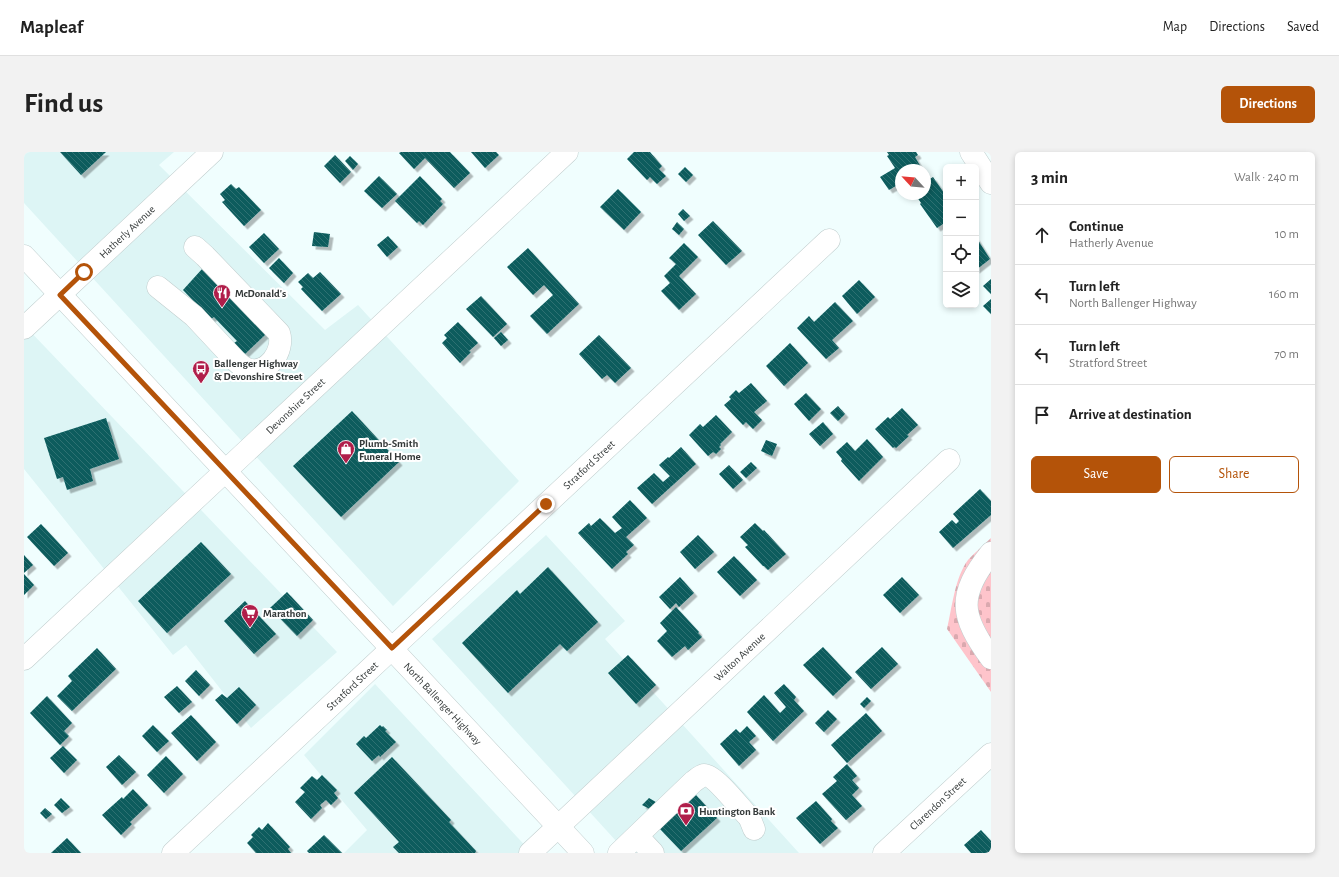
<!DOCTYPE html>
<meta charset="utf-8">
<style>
:root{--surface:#fff;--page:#f2f2f2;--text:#222;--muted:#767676;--line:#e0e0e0;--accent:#b45309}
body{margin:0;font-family:"Alegreya Sans",sans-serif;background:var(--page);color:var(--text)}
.controls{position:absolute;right:12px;top:12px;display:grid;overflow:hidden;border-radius:6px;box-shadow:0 2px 6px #0003}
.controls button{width:36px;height:36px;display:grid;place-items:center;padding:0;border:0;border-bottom:1px solid var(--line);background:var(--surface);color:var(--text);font:20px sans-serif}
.compass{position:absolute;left:871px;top:12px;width:36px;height:36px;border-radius:50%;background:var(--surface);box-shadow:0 2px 6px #0003;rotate:296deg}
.stop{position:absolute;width:12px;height:12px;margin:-9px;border:3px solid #b45309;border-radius:50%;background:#fff}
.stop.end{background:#b45309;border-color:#fff;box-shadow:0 1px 4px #0008}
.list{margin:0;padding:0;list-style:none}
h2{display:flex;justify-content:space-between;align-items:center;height:52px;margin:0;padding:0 16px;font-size:17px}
h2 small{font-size:13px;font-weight:400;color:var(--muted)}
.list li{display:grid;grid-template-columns:26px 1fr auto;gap:12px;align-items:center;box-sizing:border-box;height:60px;padding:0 16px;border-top:1px solid var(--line)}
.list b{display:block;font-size:15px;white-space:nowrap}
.list p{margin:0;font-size:13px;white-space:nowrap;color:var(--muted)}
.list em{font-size:13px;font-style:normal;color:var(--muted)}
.actions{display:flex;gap:8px;padding:12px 16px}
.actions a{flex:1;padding:9px 0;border:1px solid var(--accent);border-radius:6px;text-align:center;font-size:14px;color:var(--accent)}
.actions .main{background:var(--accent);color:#fff}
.icon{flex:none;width:22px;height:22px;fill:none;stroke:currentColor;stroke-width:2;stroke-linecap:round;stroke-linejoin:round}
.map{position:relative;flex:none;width:967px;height:701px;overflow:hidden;border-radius:6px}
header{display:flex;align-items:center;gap:24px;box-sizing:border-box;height:56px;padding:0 20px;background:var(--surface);border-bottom:1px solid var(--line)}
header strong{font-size:19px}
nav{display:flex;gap:22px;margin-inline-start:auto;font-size:14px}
.intro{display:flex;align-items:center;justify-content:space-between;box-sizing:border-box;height:96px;padding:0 24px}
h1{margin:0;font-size:28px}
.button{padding:10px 18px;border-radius:6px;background:var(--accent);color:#fff;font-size:14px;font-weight:700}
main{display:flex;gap:24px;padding:0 24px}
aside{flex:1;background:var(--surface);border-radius:6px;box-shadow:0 2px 6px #0003}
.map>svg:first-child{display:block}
.built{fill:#ddf5f5}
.cemetery{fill:url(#cemetery-stones)}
.building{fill:url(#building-back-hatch);filter:url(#shadow)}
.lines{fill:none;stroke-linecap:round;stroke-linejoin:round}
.minor-casing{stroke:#c1cece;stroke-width:23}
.major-casing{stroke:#c1cece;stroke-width:23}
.minor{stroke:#fff;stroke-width:22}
.major{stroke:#fff;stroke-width:22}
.route{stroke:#b45309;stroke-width:5}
.labels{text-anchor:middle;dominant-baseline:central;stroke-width:4;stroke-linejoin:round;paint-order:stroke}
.street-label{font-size:11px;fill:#343939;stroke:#fff}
.poi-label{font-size:11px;font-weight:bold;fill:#343939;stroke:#fff;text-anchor:start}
</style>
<header>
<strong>Mapleaf</strong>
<nav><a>Map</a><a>Directions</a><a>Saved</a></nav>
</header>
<div class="intro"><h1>Find us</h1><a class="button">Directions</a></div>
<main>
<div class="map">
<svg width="967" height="701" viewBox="0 0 967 701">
<defs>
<pattern id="cemetery-stones" width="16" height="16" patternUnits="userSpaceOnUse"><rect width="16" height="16" fill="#fec4cb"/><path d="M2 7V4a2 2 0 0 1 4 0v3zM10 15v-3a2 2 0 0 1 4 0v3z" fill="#daa9af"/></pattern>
<pattern id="building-back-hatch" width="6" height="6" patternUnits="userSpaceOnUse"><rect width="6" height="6" fill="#0a5c5d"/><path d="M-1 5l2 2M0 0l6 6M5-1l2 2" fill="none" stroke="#2f7172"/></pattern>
<filter id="shadow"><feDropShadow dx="3.5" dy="3.5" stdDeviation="0" flood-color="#0004"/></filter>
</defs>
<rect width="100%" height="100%" fill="#f0fefe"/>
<path class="built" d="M0,0H150L135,13L301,178L334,153L495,329L369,454L0,51Z
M0,173L313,500L227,576L162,493L149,503L0,317Z
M522,383L601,469L581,487L775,701H603L408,487Z
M351,532L508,701H320L343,678L280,603Z"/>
<path class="cemetery" d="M967,386V540L923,477C928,456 931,425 944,408C951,400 960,393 967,386Z"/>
<path class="building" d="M36,0H82L57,23Z
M377,0H426L446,21L430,36L401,6L390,17L375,1Z
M447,0H472L475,3L461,16Z
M610,0H626L638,14L635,17L642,24L633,32L626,25L623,28L603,7Z
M863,0H892L894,3L891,5L898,17L897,18H877V31L865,38L856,25L871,16L863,4L865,3Z
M311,3L327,20L316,31L300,14Z
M326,4L334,12L329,18L321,9Z
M661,15L669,23L662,30L654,22Z
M355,24L373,42L358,56L340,39Z
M396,24L418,47L416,49L419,52L399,73L395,69L393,71L371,49Z
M909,25L922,44V53L919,55L922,60V70L913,76L896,52L897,51L891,42H901V30Z
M207,32L212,37L215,35L237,58L220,74L198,50L201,48L196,42Z
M594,37L617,60L600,78L576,55Z
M659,57L666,64L660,69L654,62Z
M689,69L718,99L702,113L674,83Z
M653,70L660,77L655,83L648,77Z
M290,80L306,82L304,95L288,94Z
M240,81L255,97L240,111L225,95Z
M364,84L374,95L363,105L353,93Z
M952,85L966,107L952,118Z
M660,91L674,105L655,124L672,142L655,158L637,139L646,131L640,124L652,112L645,106Z
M504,96L555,152L523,182L506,164L529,143L520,133L509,143L483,115Z
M255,106L269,121L260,131L245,116Z
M186,114L242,182L221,202L210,191L213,189L190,165L187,167L159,138L178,117L180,119Z
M296,120L317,142L298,159L277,137L279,135L274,130L284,121L289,126Z
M967,127V142L959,134Z
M835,128L851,145L833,162L818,144Z
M457,144L483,172L469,185L442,157Z
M967,147V162L959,154Z
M811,150L829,169L808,188L815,196L802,207L773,176L785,164L790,170Z
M434,170L454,191L445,199L447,200L436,211L418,191L423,186L420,183Z
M477,180L484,188L477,194L470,186Z
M575,183L607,216L591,231L583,223L578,227L555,202Z
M766,191L784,211L760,234L742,214Z
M727,231L743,249L730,260L738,268L729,277L722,270L719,273L700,253L707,247L705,245L712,238L715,241Z
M782,241L797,257L785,269L770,252Z
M814,254L821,262L814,269L806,261Z
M878,256L894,273L883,283L885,284L872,296L870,295L869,296L851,277L864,265L866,267Z
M328,259L375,310L317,365L269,314Z
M692,263L708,280L696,292L697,293L695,295L697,297L692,302L689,300L684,304L665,283L676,272L679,275Z
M82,266L95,307L66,317L69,329L43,338L39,325L33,327L20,286Z
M799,270L809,282L796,294L785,282Z
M843,287L859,305L835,329L817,309L818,307L812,300L823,290L831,299Z
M742,288L753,292L748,304L737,299Z
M657,295L672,312L628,352L613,336L630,321L639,330L646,324L635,313L644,305L645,306Z
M727,310L733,316L722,326L716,320Z
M705,313L719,328L709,337L695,322Z
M956,337L967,349V363L929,396L915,380L928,368L932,372L935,369L929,362Z
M606,348L623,366L602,385L610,393L602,400L604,402L588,417L554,381L565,371L567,374L576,366L591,381L598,376L588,365Z
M731,371L739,379L740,378L762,402L744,418L740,414H739L721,395L724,393L716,385Z
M17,372L44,401L30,414L3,385Z
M674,383L690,400L671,417L656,400Z
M177,390L207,422L143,481L114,449Z
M0,403L9,413L0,421Z
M710,404L733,428L716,444L693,420Z
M524,415L574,470L543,499L536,492L484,541L438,491L493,438L496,442Z
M0,422L10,433L0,443Z
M656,425L670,441L655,455L652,451L646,457L635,445Z
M878,425L895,443L876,461L859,443Z
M263,440L289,468L273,484L246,456Z
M221,449L252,482L230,502L200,469Z
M652,455L675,480L674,481L678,485L664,498L661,494L648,505L633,489L643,479L636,471Z
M799,495L828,526L809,544L779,513Z
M858,495L874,512L847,537L831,520Z
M73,496L92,517L48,559L33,544L48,529L44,524Z
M604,503L632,533L612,552L584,521Z
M172,518L186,533L175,544L161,529Z
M760,532L772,545L770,548L780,559L749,589L723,560L740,543L756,561L762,555L750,541Z
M153,534L168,550L155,561L140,545Z
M215,535L232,553L213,572L191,548L198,542L203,546Z
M23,544L48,571L40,579L45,584L36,593L6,561Z
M843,545L847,549L840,556L836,552Z
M804,558L813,567L800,580L791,571Z
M842,561L858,579L823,611L807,593Z
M167,563L192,590L173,609L147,581Z
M129,573L145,589L133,600L118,584Z
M356,573L358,575L359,574L363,578L361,579L372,590L356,605L355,603L348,609L332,592L340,584L342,586Z
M723,574L732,584L725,590L732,598L715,614L696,592L712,577L716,581Z
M39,594L53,608L40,621L26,606Z
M95,603L112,620L98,633L82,615Z
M142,604L159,622L140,641L123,623Z
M368,605L427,668L425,670L452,699L451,701H375L369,695L375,690L330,641Z
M823,612L833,624L828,628L835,636L828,643L838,654L822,668L798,642L813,629L809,625Z
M298,623L313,638L310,641L314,646L307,653L302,648L296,653L298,656L287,667L271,650L281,640L276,636L288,624L293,628Z
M109,637L124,653L106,670L108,672L97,683L78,663L98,645L99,647Z
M672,643L693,666L657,699L636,677L642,671L639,664L618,653L625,646L652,662Z
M37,646L46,655L38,661L30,653Z
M792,649L808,667L807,669L814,676L796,692L772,666Z
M21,656L28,662L22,667L16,661Z
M244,671L266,695L264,697L267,701H232L223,691L229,685L227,683L235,675L238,678Z
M957,678L967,689V701H947L940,693Z
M300,683L318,701H285L283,699Z
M43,686L57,701H27Z"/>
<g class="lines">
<defs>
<g id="minor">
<path d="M947,0L967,31"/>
<path d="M134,135L170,164L212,209C215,212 219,215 223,217C243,224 261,199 255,181L181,104L171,95"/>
<path id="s1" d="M0,176L188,0"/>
<path d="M967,401C933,443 936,464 967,506"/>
<path id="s2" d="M0,507L543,0"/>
<path d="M613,684L629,701"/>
<path id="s3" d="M149,701L805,88"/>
<path id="s4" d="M506,701L925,308"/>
<path d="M595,701L669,630C672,628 676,624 680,623C691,623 716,656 724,664L726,667L730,677"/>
<path id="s5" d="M860,701L967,602"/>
</g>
<g id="major">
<path id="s6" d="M0,104L559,701"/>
</g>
</defs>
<use href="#minor" class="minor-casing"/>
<use href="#major" class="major-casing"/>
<use href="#minor" class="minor"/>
<use href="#major" class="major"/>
</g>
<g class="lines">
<path class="route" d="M60,120L36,143L368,496L522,352"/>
</g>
<defs>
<symbol id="restaurant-pin" viewBox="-11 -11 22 30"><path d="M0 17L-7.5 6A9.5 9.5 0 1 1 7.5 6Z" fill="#b01e4a" stroke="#fff"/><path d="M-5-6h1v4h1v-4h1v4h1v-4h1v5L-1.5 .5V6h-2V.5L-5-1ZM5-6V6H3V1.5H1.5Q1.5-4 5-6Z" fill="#fff"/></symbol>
<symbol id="bus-pin" viewBox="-11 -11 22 30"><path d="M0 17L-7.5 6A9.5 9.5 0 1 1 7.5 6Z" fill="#b01e4a" stroke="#fff"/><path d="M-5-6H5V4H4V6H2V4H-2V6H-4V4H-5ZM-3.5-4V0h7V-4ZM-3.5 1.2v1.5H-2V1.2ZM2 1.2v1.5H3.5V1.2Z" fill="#fff"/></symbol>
<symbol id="shop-pin" viewBox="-11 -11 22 30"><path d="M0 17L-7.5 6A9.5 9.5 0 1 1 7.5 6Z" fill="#b01e4a" stroke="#fff"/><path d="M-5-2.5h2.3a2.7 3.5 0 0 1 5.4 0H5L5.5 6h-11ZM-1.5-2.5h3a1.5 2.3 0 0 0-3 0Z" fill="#fff"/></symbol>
<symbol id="supermarket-pin" viewBox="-11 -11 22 30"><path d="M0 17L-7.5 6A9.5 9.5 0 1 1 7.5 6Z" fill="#b01e4a" stroke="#fff"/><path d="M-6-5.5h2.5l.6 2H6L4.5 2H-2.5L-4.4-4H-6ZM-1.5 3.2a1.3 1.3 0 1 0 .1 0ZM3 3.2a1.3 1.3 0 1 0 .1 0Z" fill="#fff"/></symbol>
<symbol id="bank-pin" viewBox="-11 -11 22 30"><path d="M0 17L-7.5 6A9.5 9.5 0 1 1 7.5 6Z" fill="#b01e4a" stroke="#fff"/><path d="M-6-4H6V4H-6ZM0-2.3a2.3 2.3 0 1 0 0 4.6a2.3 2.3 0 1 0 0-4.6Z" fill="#fff"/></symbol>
</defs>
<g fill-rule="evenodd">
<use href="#restaurant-pin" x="188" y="131" width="20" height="27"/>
<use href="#bus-pin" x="167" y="207" width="20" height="27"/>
<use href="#shop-pin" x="312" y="287" width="20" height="27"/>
<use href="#supermarket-pin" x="216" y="451" width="20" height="27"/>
<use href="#bank-pin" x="652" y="649" width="20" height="27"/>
</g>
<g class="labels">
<g class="street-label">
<text stroke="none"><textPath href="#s1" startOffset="141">Hatherly Avenue</textPath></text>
<text stroke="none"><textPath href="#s2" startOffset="371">Devonshire Street</textPath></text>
<text stroke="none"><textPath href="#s3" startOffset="569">Stratford Street</textPath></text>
<text stroke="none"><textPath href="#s4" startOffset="287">Walton Avenue</textPath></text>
<text stroke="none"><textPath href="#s3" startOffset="245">Stratford Street</textPath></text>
<text stroke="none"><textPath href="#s6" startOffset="613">North Ballenger Highway</textPath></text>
<text stroke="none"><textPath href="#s5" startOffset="73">Clarendon Street</textPath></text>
</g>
<g class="poi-label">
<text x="211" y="141">McDonald's</text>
<text x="190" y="211">Ballenger Highway<tspan x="190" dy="13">&amp; Devonshire Street</tspan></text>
<text x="335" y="291">Plumb-Smith<tspan x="335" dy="13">Funeral Home</tspan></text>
<text x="239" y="461">Marathon</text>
<text x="675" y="659">Huntington Bank</text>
</g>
</g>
</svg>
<div class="controls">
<button>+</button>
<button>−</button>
<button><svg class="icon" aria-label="locate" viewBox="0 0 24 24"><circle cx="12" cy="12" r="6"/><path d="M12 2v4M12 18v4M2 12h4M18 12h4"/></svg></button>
<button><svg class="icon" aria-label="layers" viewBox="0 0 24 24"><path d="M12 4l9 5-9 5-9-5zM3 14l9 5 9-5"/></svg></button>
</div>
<svg class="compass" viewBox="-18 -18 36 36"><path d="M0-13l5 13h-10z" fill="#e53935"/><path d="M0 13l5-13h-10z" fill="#767676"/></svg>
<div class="stop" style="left:60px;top:120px"></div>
<div class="stop end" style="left:522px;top:352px"></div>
</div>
<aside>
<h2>3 min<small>Walk · 240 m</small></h2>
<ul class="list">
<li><svg class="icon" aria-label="ahead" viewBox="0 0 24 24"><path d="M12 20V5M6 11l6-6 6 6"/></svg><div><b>Continue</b><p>Hatherly Avenue</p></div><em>10 m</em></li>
<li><svg class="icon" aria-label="left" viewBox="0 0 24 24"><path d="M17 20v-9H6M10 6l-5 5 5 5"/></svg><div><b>Turn left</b><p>North Ballenger Highway</p></div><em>160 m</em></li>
<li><svg class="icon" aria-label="left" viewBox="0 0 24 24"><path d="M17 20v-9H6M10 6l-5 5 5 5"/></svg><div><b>Turn left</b><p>Stratford Street</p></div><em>70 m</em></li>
<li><svg class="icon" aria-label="arrive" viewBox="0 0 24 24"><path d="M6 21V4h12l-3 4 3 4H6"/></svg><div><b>Arrive at destination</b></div></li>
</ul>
<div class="actions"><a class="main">Save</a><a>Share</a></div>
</aside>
</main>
